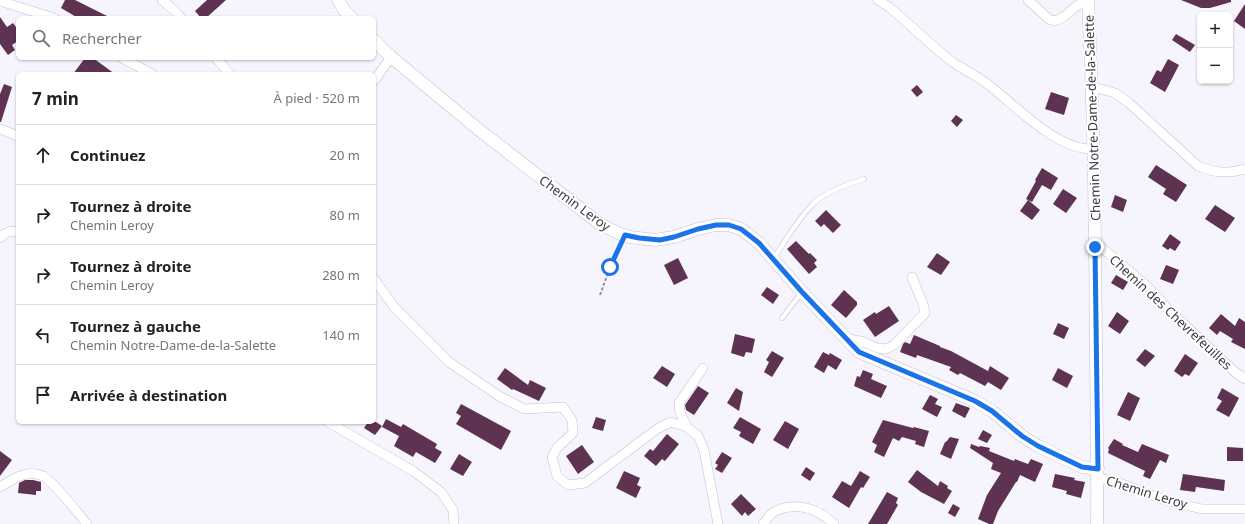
<!DOCTYPE html>
<html lang="fr">
<meta charset="utf-8">
<style>
:root{--surface:#fff;--page:#f2f2f2;--text:#222;--muted:#767676;--line:#e0e0e0}
body{margin:0;font-family:"Noto Sans",sans-serif;background:var(--page);color:var(--text)}
.controls{position:absolute;right:12px;top:12px;display:grid;overflow:hidden;border-radius:6px;box-shadow:0 1px 3px #0004}
.controls button{width:36px;height:36px;display:grid;place-items:center;padding:0;border:0;border-bottom:1px solid var(--line);background:var(--surface);color:var(--text);font:20px sans-serif}
.stop{position:absolute;width:12px;height:12px;margin:-9px;border:3px solid #1a73e8;border-radius:50%;background:#fff}
.stop.end{background:#1a73e8;border-color:#fff;box-shadow:0 1px 4px #0008}
.list{margin:0;padding:0;list-style:none}
h2{display:flex;justify-content:space-between;align-items:center;height:52px;margin:0;padding:0 16px;font-size:17px}
h2 small{font-size:13px;font-weight:400;color:var(--muted)}
.list li{display:grid;grid-template-columns:26px 1fr auto;gap:12px;align-items:center;box-sizing:border-box;height:60px;padding:0 16px;border-top:1px solid var(--line)}
.list b{display:block;font-size:15px;white-space:nowrap}
.list p{margin:0;font-size:13px;white-space:nowrap;color:var(--muted)}
.list em{font-size:13px;font-style:normal;color:var(--muted)}
.icon{flex:none;width:22px;height:22px;fill:none;stroke:currentColor;stroke-width:2;stroke-linecap:round;stroke-linejoin:round}
.map{position:relative;flex:none;width:1245px;height:524px;overflow:hidden}
.search{position:absolute;background:var(--surface);box-shadow:0 1px 3px #0004;left:16px;top:16px;width:360px;height:44px;display:flex;align-items:center;gap:10px;box-sizing:border-box;padding:0 14px;border-radius:6px;color:var(--muted);font-size:15px}
.panel{position:absolute;background:var(--surface);box-shadow:0 1px 3px #0004;left:16px;top:72px;width:360px;height:352px;border-radius:6px}
.map>svg:first-child{display:block}
.building{fill:#5e3351}
.lines{fill:none;stroke-linecap:round;stroke-linejoin:round}
.service-casing{stroke:#c4bfd4;stroke-width:5.5}
.minor-casing{stroke:#c4bfd4;stroke-width:10}
.tertiary-casing{stroke:#c4bfd4;stroke-width:13}
.path{stroke:#929098;stroke-width:2;stroke-dasharray:3 2;stroke-linecap:butt}
.service{stroke:#fff;stroke-width:4.5}
.minor{stroke:#fff;stroke-width:9}
.tertiary{stroke:#fff;stroke-width:12}
.route{stroke:#1a73e8;stroke-width:5}
.labels{text-anchor:middle;dominant-baseline:central;stroke-width:4;stroke-linejoin:round;paint-order:stroke}
.street-label{font-size:13px;fill:#3c3a42;stroke:#fff}
</style>
<div class="map">
<svg width="1245" height="524" viewBox="0 0 1245 524">
<rect width="100%" height="100%" fill="#f6f4fd"/>
<path class="building" d="M65,0H75L111,18H78L61,8Z
M207,0H226L206,18H201L195,11Z
M1181,0H1231V2L1210,8H1201Z
M1245,4V29L1234,21Z
M0,17L7,27L13,23L18,30V41L12,45L15,50L8,55L0,44Z
M1176,34L1195,45L1190,52L1172,40Z
M85,58H93L115,74H73Z
M1168,59L1179,65L1165,92L1150,83L1157,70L1161,72Z
M4,84L12,87L1,122H0V94Z
M917,85L923,92L917,97L911,90Z
M1051,92L1069,98L1064,115L1045,109Z
M956,115L963,120L957,127L951,121Z
M1156,165L1187,185L1176,202L1163,194L1166,189L1148,177Z
M1042,168L1058,178L1051,190L1042,185L1032,202L1026,199L1036,181L1035,180Z
M1063,189L1077,198L1066,213L1053,204Z
M1115,195L1127,200L1123,212L1111,207Z
M1028,200L1040,210L1032,220L1020,211Z
M1215,205L1235,218L1225,232L1205,219Z
M826,210L841,225L833,233L824,224L821,227L815,221Z
M1170,234L1181,242L1175,251L1170,248L1168,250L1162,246Z
M796,241L809,254L810,253L817,260L814,263L817,267L809,274L787,249Z
M937,253L950,262L941,275L927,267Z
M678,258L688,278L674,285L664,265Z
M1166,265L1179,270L1173,284L1160,279Z
M1116,275L1128,282L1123,290L1111,283Z
M767,287L779,295L773,304L761,295Z
M844,290L857,302V305L846,318L831,305Z
M889,306L899,321L875,337L863,320L875,312L876,314Z
M1117,312L1129,321L1120,334L1108,326Z
M1221,314L1235,326L1239,318L1245,322V349L1231,342L1233,339L1220,331L1217,335L1209,328Z
M1058,323L1069,328L1064,339L1053,334Z
M735,334L755,339L752,353L746,352L744,357L731,353Z
M914,335L940,346V347L951,351L988,371L990,366L1009,378L1001,390L988,382L985,386L960,373L958,375L949,370L951,367L917,355L916,358L900,352L903,344L905,342L910,344Z
M1145,349L1155,356L1145,367L1136,360Z
M772,351L784,358L772,377L764,372L769,362L766,360Z
M823,352L829,355L830,353L842,360L836,370L828,365L824,373L814,367Z
M1185,354L1198,363L1189,376L1185,374L1182,377L1174,371Z
M662,366L675,374L667,387L653,378Z
M505,368L528,385L530,380L546,388L539,401L513,389L512,390L497,379Z
M1058,368L1073,376L1067,388L1052,380Z
M863,370L873,374L871,379L887,386L881,398L854,386L857,376L860,377Z
M698,386L709,393L694,415L686,410L685,405Z
M736,388L743,392L739,411L727,403Z
M1222,388L1239,398L1229,417L1216,410L1222,401L1217,398Z
M1128,392L1140,398L1130,421L1117,415Z
M930,395L938,399L935,404L942,407L937,417L922,409Z
M956,403L970,408L965,418L952,411Z
M461,404L511,431L501,450L456,424L461,416L456,413Z
M596,417L606,420L603,431L592,428Z
M740,417L761,429L753,444L739,436L741,432L733,428Z
M386,419L401,427L403,424L437,444L435,448L442,452L435,463L416,452L413,457L394,446L399,436L382,427Z
M883,420L913,428L914,427L929,431L924,447L915,444L916,441L902,437L899,441L893,438L884,457L874,452L877,445L872,442Z
M785,421L799,429L788,449L773,440Z
M368,422H376L382,426L375,435L364,428Z
M983,430L992,435L987,443L978,439Z
M667,434L679,444L665,461L662,459L656,466L644,456L650,449L653,451Z
M950,437L959,439L951,459L940,454L945,442H946Z
M1114,439L1123,444L1122,445L1138,452L1142,444L1169,455L1166,463L1160,460L1150,479L1143,476L1145,471L1108,453L1109,449L1108,448Z
M971,444L979,447L980,446L990,448L989,451L1014,461L1015,459L1028,464L1031,459L1043,464L1035,482L1020,475L1017,482H1016L998,511L993,524H989L978,519L987,495L1001,473L991,469L993,463L970,448Z
M582,445L594,462L578,474L566,456Z
M1227,447L1243,448V461H1227Z
M0,451L12,460L0,476Z
M722,452L732,458L722,473L715,469L718,465L715,463Z
M459,454L472,462L463,476L450,469Z
M806,467L815,473L810,481L801,475Z
M917,470L938,486L940,481L948,486L947,488L952,491L944,504L921,492L908,482Z
M624,471L640,478L637,485L641,487L636,498L616,488Z
M860,471L870,477L863,488L861,487L849,508L832,497L842,481L851,486Z
M1055,474L1075,478L1074,480L1085,482L1081,498L1066,494L1067,491L1052,487Z
M1183,474L1225,480L1224,491L1196,487L1195,492L1180,490Z
M25,480H33L41,482V491H36V495L18,493L19,483Z
M887,492L898,498L896,503L898,505L887,524H868Z
M741,494L756,509L748,516L745,512L742,516L731,504Z
M953,504L960,508L955,517L948,513Z"/>
<g class="lines">
<defs>
<path id="service" d="M774,258C786,240 797,220 812,205C824,192 848,184 864,179
M782,318L802,292"/>
<path id="minor" d="M162,0L175,11L181,18
M878,0L889,7C911,25 931,46 954,63C966,71 979,77 990,86C1017,107 1057,150 1093,149
M1028,0L1050,20C1065,24 1073,2 1088,1
M0,1L54,18
M122,58L152,74
M216,58L230,74
M374,81L391,57
M1092,88H1097L1115,93L1129,103L1198,166C1215,173 1226,174 1245,169
M0,129L18,136
M0,238C5,232 10,230 18,232
M1095,247H1101L1148,287L1169,310L1236,373L1245,379
M374,279L395,308L449,362L499,396L524,409L563,407L572,420L573,433L557,448L552,457L557,476L568,485L585,483L657,429L671,422L687,427L698,436L704,450L718,524
M845,338L864,342L877,348L886,349L894,345L925,313L923,304L912,277
M328,422L413,471L441,492L453,510L454,524
M687,427L680,412L679,403L703,368
M1098,478L1114,481L1165,500L1202,509H1245
M0,487C9,482 17,475 28,474C33,473 38,474 43,476C55,483 77,512 87,524
M763,524C766,521 768,517 771,514C781,506 799,505 810,509C819,511 827,518 834,524"/>
<path id="tertiary" d="M338,0L344,10L352,18
M1088,0C1094,115 1095,230 1096,345C1096,405 1098,464 1097,524
M374,40L391,57L478,129L600,224L620,234L630,237L655,240L674,237L698,229L716,225H729L741,229L759,243L802,292L859,352L975,401L992,411L1022,436L1038,446L1082,467L1098,469"/>
</defs>
<use href="#service" class="service-casing"/>
<use href="#minor" class="minor-casing"/>
<use href="#tertiary" class="tertiary-casing"/>
<path class="path" d="M600,295L615,254L620,245"/>
<use href="#service" class="service"/>
<use href="#minor" class="minor"/>
<use href="#tertiary" class="tertiary"/>
</g>
<g class="lines">
<path class="route" d="M610,267L625,235L639,238L660,240L674,237L698,229L716,225H729L741,229L759,243L802,292L859,352L975,401L992,411L1022,436L1038,446L1082,467L1098,469L1095,247"/>
</g>
<g class="labels">
<g class="street-label">
<text transform="translate(1092 118) rotate(-92)">Chemin Notre-Dame-de-la-Salette</text>
<text transform="translate(575 203) rotate(36)">Chemin Leroy</text>
<text transform="translate(1171 312) rotate(43)">Chemin des Chevrefeuilles</text>
<text transform="translate(1147 492) rotate(17)">Chemin Leroy</text>
</g>
</g>
</svg>
<div class="controls">
<button>+</button>
<button>−</button>
</div>
<div class="stop" style="left:610px;top:267px"></div>
<div class="stop end" style="left:1095px;top:247px"></div>
<div class="search"><svg class="icon" aria-label="search" viewBox="0 0 24 24"><circle cx="10" cy="10" r="6"/><path d="M15 15l6 6"/></svg>Rechercher</div>
<section class="panel">
<h2>7 min<small>À pied · 520 m</small></h2>
<ul class="list">
<li><svg class="icon" aria-label="ahead" viewBox="0 0 24 24"><path d="M12 20V5M6 11l6-6 6 6"/></svg><div><b>Continuez</b></div><em>20 m</em></li>
<li><svg class="icon" aria-label="right" viewBox="0 0 24 24"><path d="M7 20v-9h11M14 6l5 5-5 5"/></svg><div><b>Tournez à droite</b><p>Chemin Leroy</p></div><em>80 m</em></li>
<li><svg class="icon" aria-label="right" viewBox="0 0 24 24"><path d="M7 20v-9h11M14 6l5 5-5 5"/></svg><div><b>Tournez à droite</b><p>Chemin Leroy</p></div><em>280 m</em></li>
<li><svg class="icon" aria-label="left" viewBox="0 0 24 24"><path d="M17 20v-9H6M10 6l-5 5 5 5"/></svg><div><b>Tournez à gauche</b><p>Chemin Notre-Dame-de-la-Salette</p></div><em>140 m</em></li>
<li><svg class="icon" aria-label="arrive" viewBox="0 0 24 24"><path d="M6 21V4h12l-3 4 3 4H6"/></svg><div><b>Arrivée à destination</b></div></li>
</ul>
</section>
</div>
